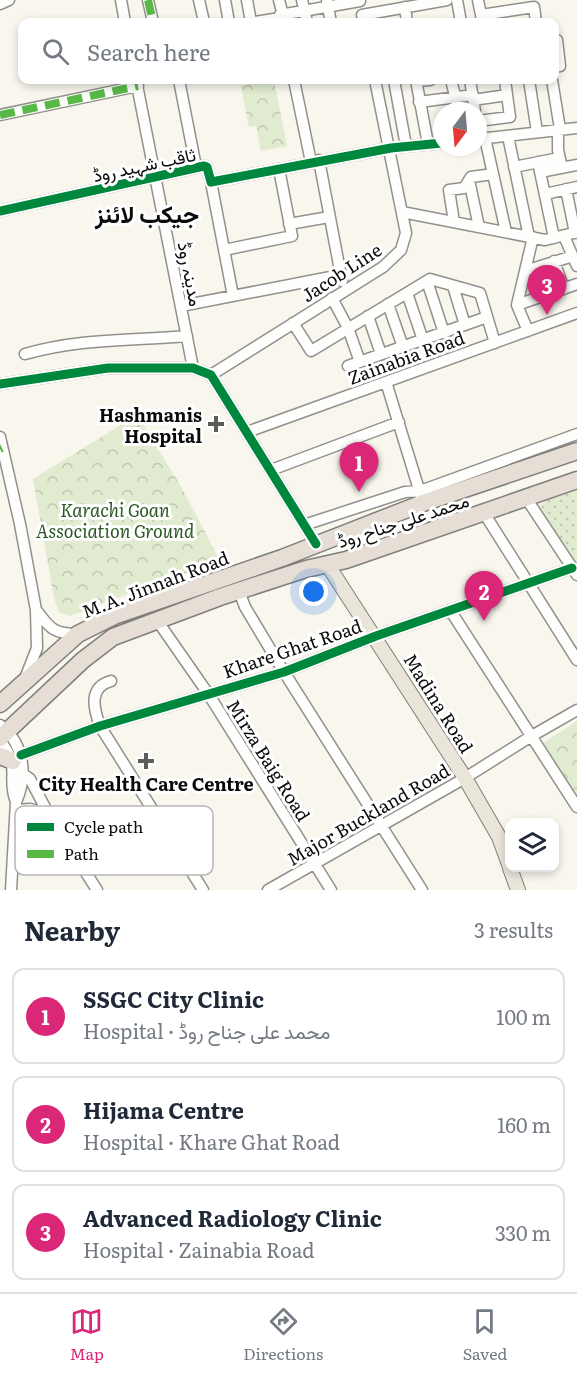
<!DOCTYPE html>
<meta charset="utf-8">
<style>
:root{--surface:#fff;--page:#f2f2f3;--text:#1f2937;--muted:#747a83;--line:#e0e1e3;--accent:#db2777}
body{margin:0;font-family:Literata,Vazirmatn,serif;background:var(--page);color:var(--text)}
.controls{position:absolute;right:18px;bottom:18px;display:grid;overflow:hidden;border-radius:12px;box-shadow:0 3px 9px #0003}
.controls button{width:54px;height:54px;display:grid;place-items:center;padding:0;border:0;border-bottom:2px solid var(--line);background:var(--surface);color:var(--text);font:30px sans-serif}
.compass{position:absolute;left:433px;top:102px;width:54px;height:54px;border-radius:50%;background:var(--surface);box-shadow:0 3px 9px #0003;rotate:196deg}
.you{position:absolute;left:314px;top:592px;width:21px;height:21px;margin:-15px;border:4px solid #fff;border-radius:50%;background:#1a73e8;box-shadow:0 0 0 9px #1a73e833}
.badge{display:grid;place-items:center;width:39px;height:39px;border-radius:50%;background:var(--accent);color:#fff;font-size:20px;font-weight:700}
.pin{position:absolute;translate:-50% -50px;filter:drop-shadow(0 2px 3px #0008)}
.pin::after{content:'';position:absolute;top:32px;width:21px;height:18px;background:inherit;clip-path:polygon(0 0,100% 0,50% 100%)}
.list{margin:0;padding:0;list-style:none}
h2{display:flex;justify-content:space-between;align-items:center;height:78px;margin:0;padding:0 24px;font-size:26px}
h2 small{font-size:20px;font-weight:400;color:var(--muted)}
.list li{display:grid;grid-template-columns:39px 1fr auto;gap:18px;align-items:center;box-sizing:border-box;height:96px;margin:0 12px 12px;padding:0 12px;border:2px solid var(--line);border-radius:12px}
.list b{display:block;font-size:22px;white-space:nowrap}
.list p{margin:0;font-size:20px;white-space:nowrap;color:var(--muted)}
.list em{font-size:20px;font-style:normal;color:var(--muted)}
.icon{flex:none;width:33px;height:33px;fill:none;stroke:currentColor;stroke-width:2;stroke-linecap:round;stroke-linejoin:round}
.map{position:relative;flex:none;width:577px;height:890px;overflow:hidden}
.search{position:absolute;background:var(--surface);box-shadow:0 3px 9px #0003;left:18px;right:18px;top:18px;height:66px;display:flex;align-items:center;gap:15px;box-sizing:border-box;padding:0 21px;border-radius:12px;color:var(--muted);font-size:22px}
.sheet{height:402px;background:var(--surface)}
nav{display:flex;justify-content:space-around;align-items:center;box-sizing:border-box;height:84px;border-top:2px solid var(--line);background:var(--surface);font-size:16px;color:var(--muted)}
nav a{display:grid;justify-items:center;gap:3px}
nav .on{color:var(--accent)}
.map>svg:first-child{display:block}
.grass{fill:url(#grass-dots)}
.park{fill:url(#park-crowns)}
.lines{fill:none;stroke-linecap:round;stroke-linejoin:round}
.minor-casing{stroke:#91908c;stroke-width:13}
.major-casing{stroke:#7e7e7a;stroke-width:16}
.highway-casing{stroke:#7e7e7a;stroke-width:19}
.minor{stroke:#fefefc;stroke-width:10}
.major{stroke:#e9e5d9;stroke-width:14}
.highway{stroke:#e6ddd4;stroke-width:16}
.quiet{stroke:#58b947;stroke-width:8;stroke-dasharray:15 8;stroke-linecap:butt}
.cycleway-casing{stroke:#fff;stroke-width:13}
.cycleway{stroke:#00873e;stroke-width:9}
.poi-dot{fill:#5d5d59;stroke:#fff;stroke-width:2}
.labels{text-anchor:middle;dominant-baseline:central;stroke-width:6;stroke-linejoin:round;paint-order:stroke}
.street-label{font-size:18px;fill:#0a0a0a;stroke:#fff}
.poi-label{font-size:18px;font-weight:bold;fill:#0a0a0a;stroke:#fff;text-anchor:end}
.park-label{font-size:18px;font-style:italic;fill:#2c5923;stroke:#fff}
.district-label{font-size:24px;font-weight:bold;fill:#0a0a0a;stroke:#fff}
.key{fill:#fff;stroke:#b6b6b6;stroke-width:1.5}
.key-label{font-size:16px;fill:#0a0a0a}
</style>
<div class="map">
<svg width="577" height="890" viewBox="0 0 577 890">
<defs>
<pattern id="grass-dots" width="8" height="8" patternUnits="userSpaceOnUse" patternTransform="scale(1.5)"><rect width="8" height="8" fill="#e0ebcf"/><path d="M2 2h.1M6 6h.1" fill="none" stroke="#bfc8b0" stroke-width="1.8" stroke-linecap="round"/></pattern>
<pattern id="park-crowns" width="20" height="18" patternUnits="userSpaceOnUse" patternTransform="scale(1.5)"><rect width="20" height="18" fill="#e0ebcf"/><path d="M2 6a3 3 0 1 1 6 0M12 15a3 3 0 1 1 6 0" fill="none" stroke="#bfc8b0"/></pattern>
</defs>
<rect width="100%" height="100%" fill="#f8f6ed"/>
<path class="grass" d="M577,490V565L539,506L548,500Z"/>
<path class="park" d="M274,80L287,146L261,151L256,126L249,127L241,86Z
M137,415L182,488L221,563L153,584L70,616L59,612L54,598L33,479Z
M577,721V798L542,744Z"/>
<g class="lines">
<defs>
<path id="minor" d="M121,0L125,22
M148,0L153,22
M199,0L204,22
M225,0L229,22
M247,0L251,22
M279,0L284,19
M302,0L307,22
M457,0L461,22
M478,0L482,20
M327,2L331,22
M0,4L9,0
M405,7L407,22
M362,15L447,0
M481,15L534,7L536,22
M255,22L280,18V15L360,1
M554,41L557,40L560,66L554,67
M136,80L193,368
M179,80L196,167
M294,80L311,162
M394,80L406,146
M416,80L428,144
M451,80L459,111
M470,80L475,111
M529,80L537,132
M552,80L560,129
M416,81L430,80
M473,100L507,95
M419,102L473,95
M0,115L138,86
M478,121L510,117L505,80
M558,130V150L562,168
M508,136L529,237
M485,138L506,232
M478,139L577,128
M319,160L342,281
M538,162L554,238
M514,167L559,158
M540,172L577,165
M469,180L479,227
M211,182L233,296
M566,189L575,233
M545,194L577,187
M0,211L204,166L207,167L211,182L391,148L442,143
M402,212L545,240L577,232
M454,222L449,190L464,188L471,177L493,174
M289,224L329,217
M564,236L577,266
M224,250L292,236L279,169
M554,261L564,289
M525,271L573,256
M427,281L444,333
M453,286L465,325
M407,293L423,340
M332,298L348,328L360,362
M388,304L403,347
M517,305L577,284
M181,306L341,275
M368,316L381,354
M293,323L311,351L430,279L480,293L495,343
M528,331L517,305L533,237
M25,354C80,338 130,341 187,336
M348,366L487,317
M211,375L383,267L401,250L406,233L375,80
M386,382L421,496
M0,384L108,368H193L211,375L316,544
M247,432L577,313
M0,437L20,524L36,610L37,648L26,676
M271,470L399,422
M526,498L577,575
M484,513L577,660
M304,525L405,492L420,491L577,434
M239,591L245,607L284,672L422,890
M450,610L577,807
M37,611C50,629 55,634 78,634
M158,619L161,626L209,695L331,890
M111,681C89,687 93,707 100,726L203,890
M0,725C24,743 28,775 16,802L11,890
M0,741C22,766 6,777 16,802
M21,755L100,726L284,672L376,636L572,568
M14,773H22L30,779L48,813L97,890
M16,810L30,809L48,813
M268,890L465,778L530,737L577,710"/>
<path id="major" d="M327,564L465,778L499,837L510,867
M510,868L518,890"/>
<path id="highway" d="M0,704L78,634L114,616L282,558L423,503L577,451
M0,738L83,660L113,637L220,597L306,569L346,560L577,480
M0,756L13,761"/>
</defs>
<use href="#minor" class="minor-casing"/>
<use href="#major" class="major-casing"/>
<use href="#highway" class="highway-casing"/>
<use href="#minor" class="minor"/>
<use href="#major" class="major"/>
<use href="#highway" class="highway"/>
<path class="quiet" d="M148,0L153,22
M0,115L138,86
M0,449L2,448"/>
<defs>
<path id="cycleway" d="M0,211L204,166L207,167L211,182L391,148L442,143
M0,384L108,368H193L211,375L316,544
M21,755L100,726L284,672L376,636L572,568"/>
</defs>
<use href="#cycleway" class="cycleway-casing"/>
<use href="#cycleway" class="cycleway"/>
</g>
<g class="poi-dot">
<path d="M213 415h6v6h6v6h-6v6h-6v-6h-6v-6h6z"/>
<path d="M143 752h6v6h6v6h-6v6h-6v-6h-6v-6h6z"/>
</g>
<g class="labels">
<g class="street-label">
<text transform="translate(144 164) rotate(-12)">ثاقب شہید روڈ</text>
<text transform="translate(341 272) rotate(-33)">Jacob Line</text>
<text transform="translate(191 274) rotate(79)">مدینہ روڈ</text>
<text transform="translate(406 357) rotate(-20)">Zainabia Road</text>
<text transform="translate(403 520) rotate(-18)">محمد علی جناح روڈ</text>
<text transform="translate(155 584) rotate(-21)">M.A. Jinnah Road</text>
<text transform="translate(292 648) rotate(-19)">Khare Ghat Road</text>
<text transform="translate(439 703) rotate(58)">Madina Road</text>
<text transform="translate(269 760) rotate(58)">Mirza Baig Road</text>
<text transform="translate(368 814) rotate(-30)">Major Buckland Road</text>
</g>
<g class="poi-label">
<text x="202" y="414">Hashmanis<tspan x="202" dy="21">Hospital</tspan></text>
<text x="146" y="783" text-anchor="middle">City Health Care Centre</text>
</g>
<g class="park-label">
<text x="115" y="509">Karachi Goan<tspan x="115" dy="21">Association Ground</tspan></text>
</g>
<g class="district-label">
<text x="147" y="212">جیکب لائنز</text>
</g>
</g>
<rect x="15" y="806" width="198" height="69" rx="9" class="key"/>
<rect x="27" y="823" width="27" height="8" fill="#00873e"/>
<rect x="27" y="850" width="27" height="8" fill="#58b947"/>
<g class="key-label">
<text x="64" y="833">Cycle path</text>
<text x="64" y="860">Path</text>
</g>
</svg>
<div class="controls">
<button><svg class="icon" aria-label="layers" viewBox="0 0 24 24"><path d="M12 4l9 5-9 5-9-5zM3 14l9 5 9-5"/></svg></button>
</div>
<svg class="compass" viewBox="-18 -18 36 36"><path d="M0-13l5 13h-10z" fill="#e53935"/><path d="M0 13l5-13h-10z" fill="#747a83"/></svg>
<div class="you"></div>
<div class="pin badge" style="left:359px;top:492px">1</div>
<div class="pin badge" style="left:484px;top:621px">2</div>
<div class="pin badge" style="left:547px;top:315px">3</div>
<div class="search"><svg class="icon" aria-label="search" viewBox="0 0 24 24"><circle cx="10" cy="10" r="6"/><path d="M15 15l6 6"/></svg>Search here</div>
</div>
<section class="sheet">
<h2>Nearby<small>3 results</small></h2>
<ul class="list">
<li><span class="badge">1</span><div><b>SSGC City Clinic</b><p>Hospital · محمد علی جناح روڈ</p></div><em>100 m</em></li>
<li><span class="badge">2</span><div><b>Hijama Centre</b><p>Hospital · Khare Ghat Road</p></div><em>160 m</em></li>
<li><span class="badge">3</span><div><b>Advanced Radiology Clinic</b><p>Hospital · Zainabia Road</p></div><em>330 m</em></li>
</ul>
</section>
<nav>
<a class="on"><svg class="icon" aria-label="map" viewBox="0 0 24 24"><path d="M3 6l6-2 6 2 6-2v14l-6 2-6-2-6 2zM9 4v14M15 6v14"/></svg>Map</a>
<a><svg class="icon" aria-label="directions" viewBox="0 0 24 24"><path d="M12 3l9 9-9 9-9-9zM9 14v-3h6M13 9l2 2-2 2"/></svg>Directions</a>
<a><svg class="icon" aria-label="saved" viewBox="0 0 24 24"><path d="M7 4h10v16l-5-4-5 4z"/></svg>Saved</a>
</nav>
